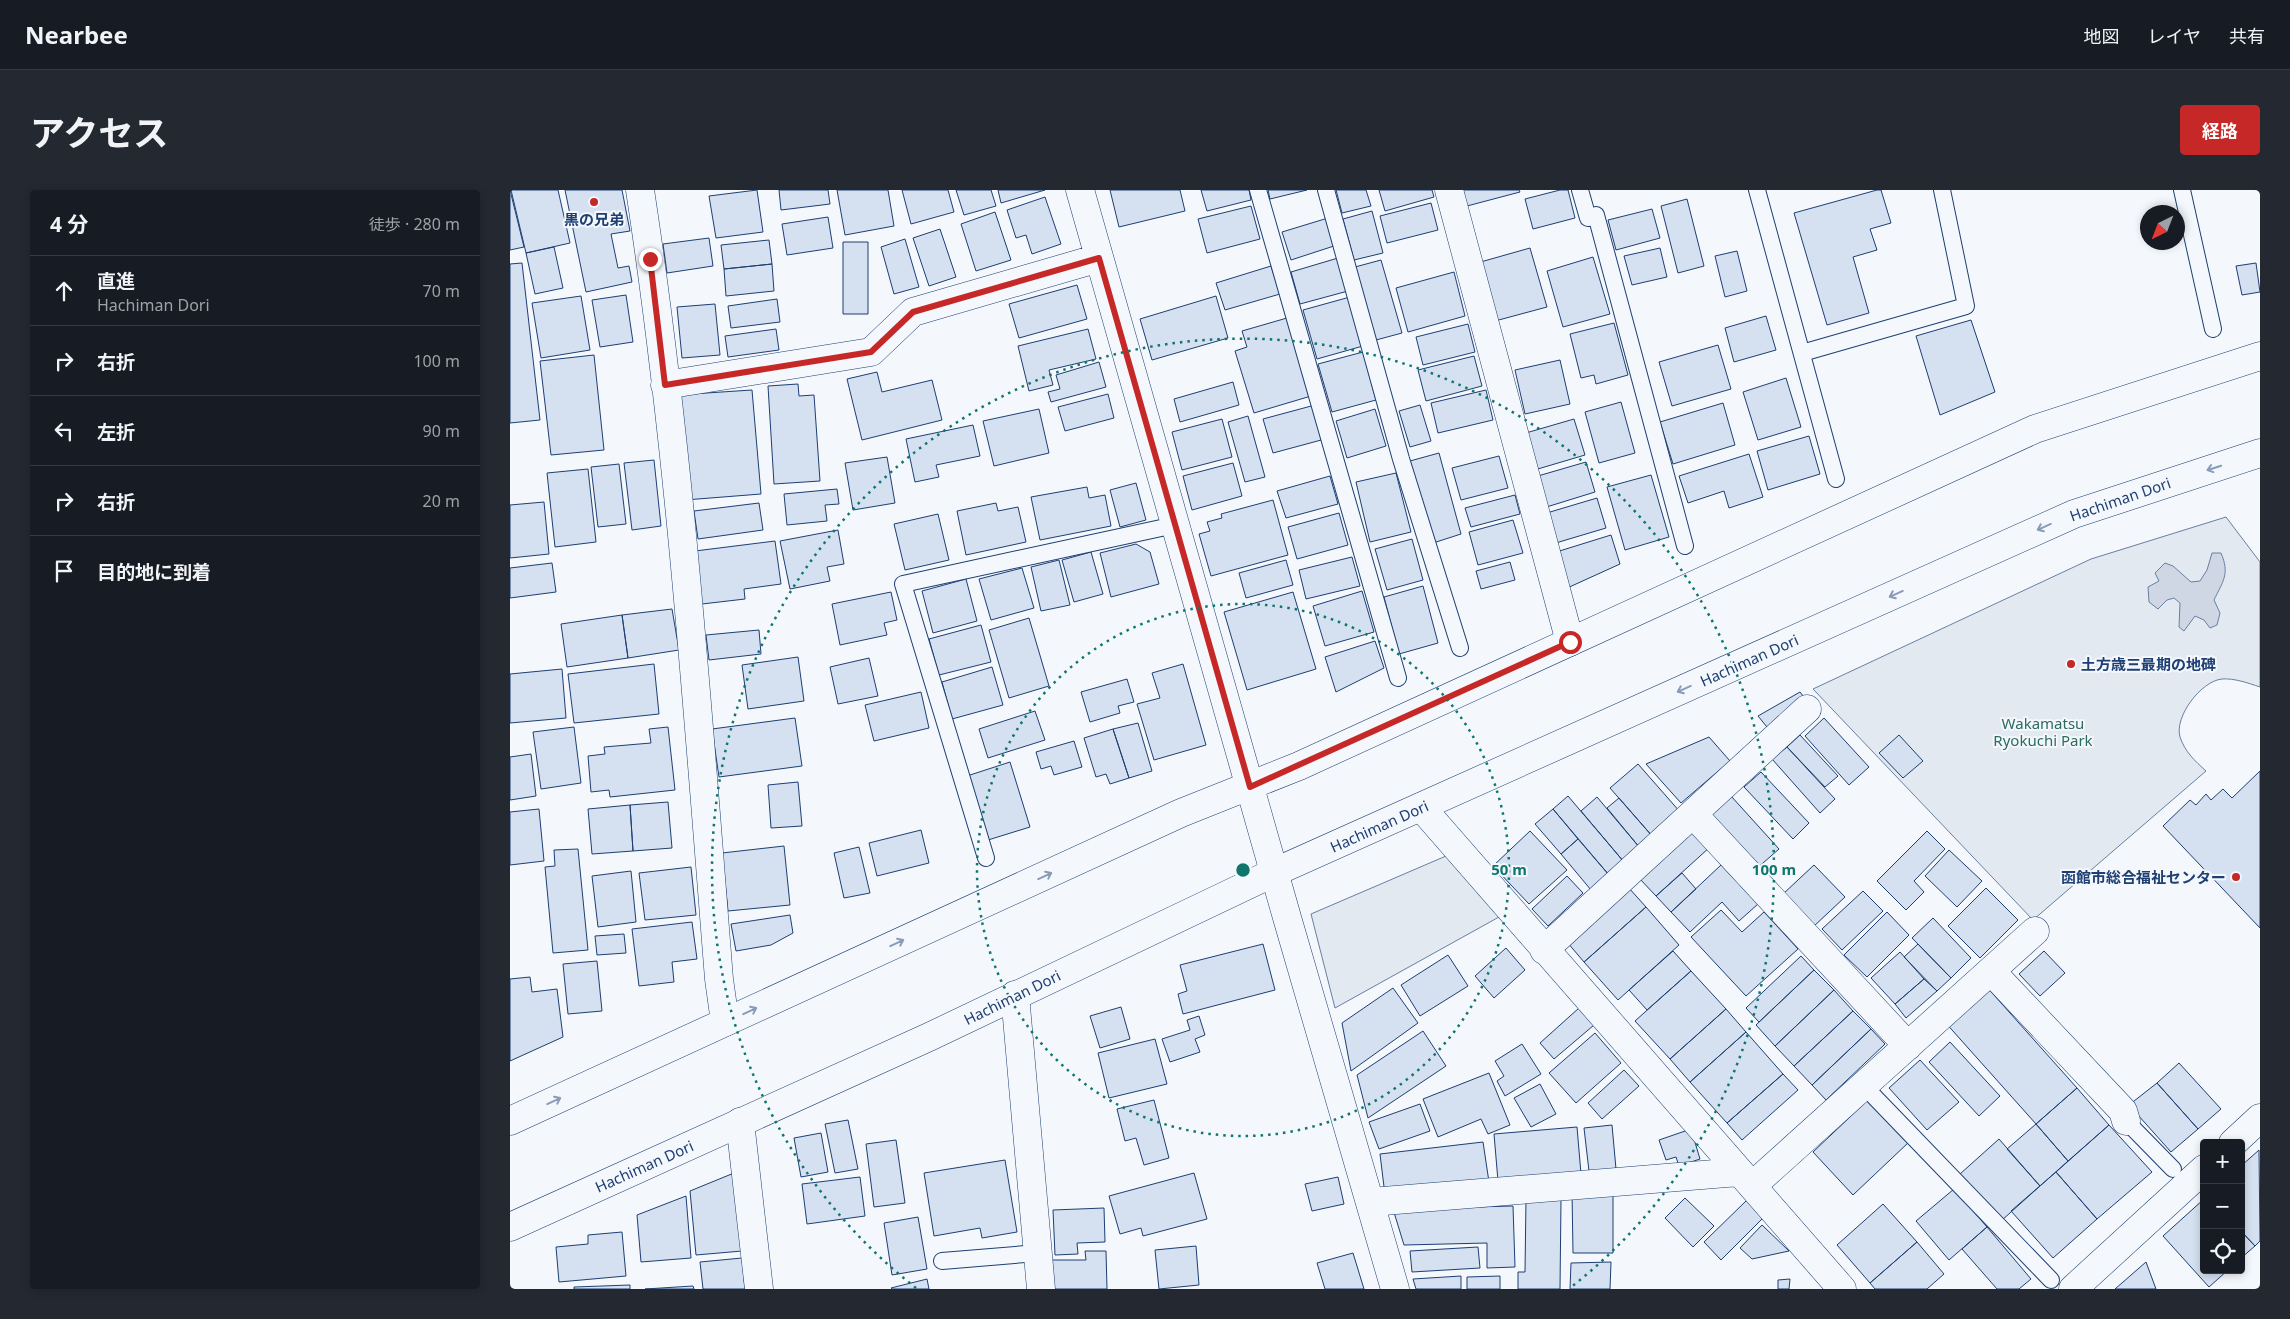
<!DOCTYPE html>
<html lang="ja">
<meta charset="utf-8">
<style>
:root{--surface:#171b24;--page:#242831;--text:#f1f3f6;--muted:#9ea1a6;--line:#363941;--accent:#c62828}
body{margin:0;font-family:"Noto Sans","Noto Sans JP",sans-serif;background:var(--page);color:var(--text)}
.controls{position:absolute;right:15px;bottom:15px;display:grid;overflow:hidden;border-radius:5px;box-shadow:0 2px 8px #0003}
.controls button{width:45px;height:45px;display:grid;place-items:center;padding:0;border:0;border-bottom:1px solid var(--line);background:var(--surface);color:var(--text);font:25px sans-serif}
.compass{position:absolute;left:1630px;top:15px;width:45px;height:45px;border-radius:50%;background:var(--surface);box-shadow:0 2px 8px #0003;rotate:222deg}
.stop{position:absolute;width:15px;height:15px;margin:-11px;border:4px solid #c62828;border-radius:50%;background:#fff}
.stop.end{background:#c62828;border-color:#fff;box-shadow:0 1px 5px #0008}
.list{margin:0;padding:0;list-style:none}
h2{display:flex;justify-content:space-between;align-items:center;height:65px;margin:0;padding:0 20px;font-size:21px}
h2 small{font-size:16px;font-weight:400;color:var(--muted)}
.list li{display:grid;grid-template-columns:32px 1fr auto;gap:15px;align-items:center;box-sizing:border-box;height:70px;padding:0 20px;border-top:1px solid var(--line)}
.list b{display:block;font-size:19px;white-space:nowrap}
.list p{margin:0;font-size:16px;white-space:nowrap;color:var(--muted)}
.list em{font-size:16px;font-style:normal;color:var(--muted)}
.icon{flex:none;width:28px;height:28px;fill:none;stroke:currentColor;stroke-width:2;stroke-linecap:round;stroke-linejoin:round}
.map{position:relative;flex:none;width:1750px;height:1099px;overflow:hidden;border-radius:5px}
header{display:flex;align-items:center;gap:30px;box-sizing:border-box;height:70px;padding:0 25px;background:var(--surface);border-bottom:1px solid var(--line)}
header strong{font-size:24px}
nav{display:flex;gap:28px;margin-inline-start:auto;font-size:18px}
.intro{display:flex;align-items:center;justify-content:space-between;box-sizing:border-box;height:120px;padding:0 30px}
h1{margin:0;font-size:35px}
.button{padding:12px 22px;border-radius:5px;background:var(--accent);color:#fff;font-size:18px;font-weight:700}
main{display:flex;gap:30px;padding:0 30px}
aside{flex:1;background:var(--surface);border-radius:5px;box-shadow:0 2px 8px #0003}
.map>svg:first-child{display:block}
.green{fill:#e3e9f0;stroke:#687fa3}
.water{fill:#cfd7e4;stroke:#687fa3}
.building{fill:#d5e0f0;stroke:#1d3f73}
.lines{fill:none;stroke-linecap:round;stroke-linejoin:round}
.lane-casing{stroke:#1d3f73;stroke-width:18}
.street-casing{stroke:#1d3f73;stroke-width:29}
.secondary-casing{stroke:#1d3f73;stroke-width:29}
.lane{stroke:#f4f7fb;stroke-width:16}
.street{stroke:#f4f7fb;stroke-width:28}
.secondary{stroke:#f4f7fb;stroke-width:28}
.oneway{stroke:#889bb7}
.route{stroke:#c62828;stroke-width:6}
.ring{fill:none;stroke:#0f766e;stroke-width:2.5;stroke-dasharray:2.5 5}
.poi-dot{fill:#c62828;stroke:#f4f7fb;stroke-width:2}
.labels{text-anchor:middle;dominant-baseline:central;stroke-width:4;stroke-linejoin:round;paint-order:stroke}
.poi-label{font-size:15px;font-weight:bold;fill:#1d3f73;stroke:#f4f7fb}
.street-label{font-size:15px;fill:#1d3f73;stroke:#f4f7fb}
.park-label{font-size:15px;fill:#2c6c60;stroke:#f4f7fb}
.centre{fill:#0f766e;stroke:#f4f7fb;stroke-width:2.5}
.ring-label{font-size:15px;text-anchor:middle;font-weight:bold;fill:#0f766e;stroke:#f4f7fb;stroke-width:4;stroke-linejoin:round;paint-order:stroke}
</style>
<header>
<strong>Nearbee</strong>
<nav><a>地図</a><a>レイヤ</a><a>共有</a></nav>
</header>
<div class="intro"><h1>アクセス</h1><a class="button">経路</a></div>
<main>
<aside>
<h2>4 分<small>徒歩 · 280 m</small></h2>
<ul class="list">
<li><svg class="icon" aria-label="ahead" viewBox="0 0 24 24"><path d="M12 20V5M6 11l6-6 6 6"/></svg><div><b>直進</b><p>Hachiman Dori</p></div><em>70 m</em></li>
<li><svg class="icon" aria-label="right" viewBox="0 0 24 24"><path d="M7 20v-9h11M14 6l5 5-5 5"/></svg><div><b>右折</b></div><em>100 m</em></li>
<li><svg class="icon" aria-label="left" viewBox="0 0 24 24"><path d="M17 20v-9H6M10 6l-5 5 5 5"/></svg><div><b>左折</b></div><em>90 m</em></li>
<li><svg class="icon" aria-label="right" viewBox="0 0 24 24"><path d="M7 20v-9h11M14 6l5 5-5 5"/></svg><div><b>右折</b></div><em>20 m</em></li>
<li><svg class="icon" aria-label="arrive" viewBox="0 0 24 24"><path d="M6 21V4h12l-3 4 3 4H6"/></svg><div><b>目的地に到着</b></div></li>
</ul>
</aside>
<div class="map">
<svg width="1750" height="1099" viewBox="0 0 1750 1099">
<rect width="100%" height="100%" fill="#f4f7fb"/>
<path class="green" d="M1716,327L1750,372V497C1738,493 1724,488 1712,489C1691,491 1664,527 1670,547C1675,562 1685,571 1696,581L1523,730L1303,499L1581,369Z
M936,666L989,727L825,818L801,724Z"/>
<path class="water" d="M1702,363H1711C1720,384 1713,391 1704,410L1710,423L1707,435L1700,438L1694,430L1685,426L1674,441L1669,437L1670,413L1664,408L1657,410L1648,419L1639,412L1638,397L1649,391L1645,383L1655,373L1663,376L1681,392L1690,391L1697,380Z"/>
<path class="building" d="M0,0L14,57L0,60Z
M1,0H48L60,53L16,63Z
M55,0H112L120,41L101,44L108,78L119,76L122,92L76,102Z
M247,0L253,42L206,48L199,6Z
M269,0H318L320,14L271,20Z
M327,0H378L384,36L335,45Z
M392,0H438L444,22L401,34Z
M446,0H481L486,16L454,25Z
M488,0H535L491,13Z
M600,0H670L675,21L609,37Z
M691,0H739L741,10L697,21Z
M758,0H797L760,9Z
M826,0H856L861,16L832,23Z
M869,0H922L924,7L875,21Z
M953,0H1009L1010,2L957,16Z
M1050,0H1058L1065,28L1023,39L1015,9Z
M1367,0H1371L1381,33L1360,39L1367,60L1343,67L1359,123L1317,135L1284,23Z
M535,7L551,54L522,64L516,45L506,48L497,20Z
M1177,9L1194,76L1168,83L1151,16Z
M921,13L928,40L877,53L870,26Z
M741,16L750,49L697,63L688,29Z
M1142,19L1150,48L1106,60L1098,30Z
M862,21L873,63L844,70L833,29Z
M485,22L501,70L466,81L451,34Z
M318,27L323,58L277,65L272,34Z
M818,28L827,55L781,70L772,42Z
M430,39L446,87L419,96L403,48Z
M199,48L203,76L157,83L153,54Z
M395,49L409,97L384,104L371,57Z
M259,50L262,74L214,79L211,55Z
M333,52H358V124H333Z
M44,57L53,98L25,104L16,63Z
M1020,58L1037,117L985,131L967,73Z
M1150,58L1157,87L1122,95L1114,66Z
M1227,61L1237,101L1215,107L1205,66Z
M1083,67L1100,124L1053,137L1037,81Z
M828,68L838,101L790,114L781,82Z
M871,70L892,143L866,150L845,77Z
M12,73L30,230L0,233V74Z
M1746,73L1750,102L1732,105L1726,76Z
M262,74L264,101L216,106L214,79Z
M761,76L770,104L715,120L706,93Z
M944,82L955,126L898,142L886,98Z
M567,95L577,129L509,148L499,114Z
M116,105L123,152L90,157L82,110Z
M71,106L80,160L31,168L22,113Z
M706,106L718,148L642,170L630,129Z
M840,107L853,156L807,169L793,120Z
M267,109L270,132L221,138L218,116Z
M205,114L210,165L172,168L167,117Z
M1256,126L1266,160L1224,172L1215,138Z
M777,128L801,206L744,223L725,161L737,157L732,141Z
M1461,130L1485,202L1430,225L1406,146Z
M1104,133L1118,185L1086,194L1084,185L1071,188L1060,144Z
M958,134L965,162L913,175L906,147Z
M266,139L269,160L218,167L215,146Z
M578,139L586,169L539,180L543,195L519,201L508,156Z
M1208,155L1221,199L1162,216L1149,172Z
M853,162L866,210L822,222L808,174Z
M84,165L94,260L41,265L30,171Z
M964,166L972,196L916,211L908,180Z
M1050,170L1060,214L1015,224L1005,180Z
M589,172L596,197L541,212L538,202L550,199L546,185Z
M367,182L372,202L422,190L432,230L352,250L337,189Z
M1276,188L1291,237L1248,250L1233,202Z
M723,192L729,215L670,232L664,209Z
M288,194L289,206L304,205L310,291L264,294L258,196Z
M242,200L251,304L175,310L166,205Z
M976,200L983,230L928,243L921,213Z
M598,204L604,228L555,241L548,217Z
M1111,212L1125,263L1089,273L1075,222Z
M1213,213L1225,255L1163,274L1150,232Z
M805,215L815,249L763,263L753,229Z
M910,215L921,251L900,257L889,221Z
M529,219L539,263L484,276L473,231Z
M865,219L876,256L837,268L826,231Z
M738,226L755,287L735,292L718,232Z
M712,229L722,267L672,280L662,242Z
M1064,229L1075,265L1021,281L1009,245Z
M463,235L470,266L426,275L429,287L405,292L396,249Z
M1299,246L1310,284L1258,300L1247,261Z
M929,263L951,344L923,353L900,271Z
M1239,264L1253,307L1219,318L1214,301L1178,313L1169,286Z
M989,266L998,298L951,310L942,278Z
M377,267L385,313L343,320L335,273Z
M144,270L151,336L122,340L114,273Z
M1076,272L1085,302L1030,319L1021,288Z
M723,273L732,306L682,320L673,286Z
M109,274L116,334L88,337L81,277Z
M78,279L86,352L45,357L37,283Z
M886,283L901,342L860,352L846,292Z
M1141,285L1159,347L1115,360L1097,297Z
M820,286L828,314L776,328L767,301Z
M626,293L636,330L610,337L600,300Z
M577,297L579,308L595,305L601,336L530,350L521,307Z
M327,299L329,314L315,315L317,331L277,335L274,304Z
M1005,305L1010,324L961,337L955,318Z
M1087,308L1096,338L1039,355L1030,325Z
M763,310L778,365L701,386L689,344L700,341L697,332L712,328L711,324Z
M34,312L39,364L0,368V315Z
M249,313L253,340L188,349L184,321Z
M486,313L488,321L508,317L516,352L456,365L447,321Z
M829,323L838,355L787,369L778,337Z
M428,324L439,370L395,380L384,334Z
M1003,330L1013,363L968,375L959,342Z
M328,340L334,374L317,377L320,391L280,399L270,351Z
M1101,345L1110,374L1055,399L1043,363Z
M902,349L913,390L877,400L865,359Z
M265,351L271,394L234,399L235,409L192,414L185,361Z
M626,354L640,362L649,394L601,407L590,363Z
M581,362L593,404L564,412L552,370Z
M842,367L850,396L796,409L789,380Z
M549,370L560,415L531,421L521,377Z
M776,370L783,395L736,408L729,383Z
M1000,372L1005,390L971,399L966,381Z
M42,373L46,402L0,408V378Z
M512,378L524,418L481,430L469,389Z
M456,389L467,431L423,443L412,401Z
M913,396L928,453L889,464L874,407Z
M852,401L864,442L815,456L803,416Z
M381,402L387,430L374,433L377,445L330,455L322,414Z
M783,402L806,479L737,500L714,422Z
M162,419L169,460L118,468L112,425Z
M112,425L118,468L57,477L51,434Z
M519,428L539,496L499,508L479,440Z
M471,435L481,472L429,485L419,449Z
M249,440L251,464L199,470L196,445Z
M865,451L874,478L826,502L815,467Z
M288,467L294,511L238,519L232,475Z
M359,468L368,506L328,514L320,477Z
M144,474L149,524L64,533L58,484Z
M673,474L696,555L644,570L627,514L650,508L642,483Z
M482,477L493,515L442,529L432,492Z
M52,479L56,528L0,533V484Z
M617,489L624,512L608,516L610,523L580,532L571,502Z
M411,502L419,538L364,551L355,515Z
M1290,502L1297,511L1261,542L1248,526Z
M525,521L535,550L478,568L469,539Z
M285,528L292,576L209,587L202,539Z
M1314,528L1359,577L1339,595L1295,546Z
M628,533L642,581L619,588L603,539Z
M64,537L71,593L31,599L23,542Z
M158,537L165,600L100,607L99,600L81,602L78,566L95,564L94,557L141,553L139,539Z
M603,539L619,588L600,594L596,584L586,587L574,548Z
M1290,545L1328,586L1315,597L1277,557Z
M1389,545L1413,571L1393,588L1369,563Z
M1199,547L1220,571L1171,613L1136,574Z
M564,551L572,577L544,585L541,576L531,579L526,562Z
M1277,557L1325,609L1310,623L1262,569Z
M21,564L26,606L0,610V567Z
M500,572L520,637L478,650L457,586Z
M1128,574L1171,623L1143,647L1100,598Z
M1750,581V738L1653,636L1680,610L1686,615L1696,604L1701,610L1713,599L1722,608Z
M1251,582L1299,633L1283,649L1234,597Z
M288,592L292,636L261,638L258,595Z
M1058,606L1114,672L1099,685L1043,619Z
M1221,606L1269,659L1245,680L1197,627Z
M1087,607L1130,658L1114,672L1071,621Z
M1109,608L1143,647L1130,658L1097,618Z
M158,612L162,658L123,661L120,615Z
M120,615L123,661L82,664L78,619Z
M29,619L34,671L0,675V622Z
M1043,619L1068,649L1051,664L1025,634Z
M1182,638L1200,657L1146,706L1129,688Z
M411,640L419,673L367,686L359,653Z
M1020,641L1057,680L1019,714L983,676Z
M1417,641L1435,659L1404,691L1414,702L1396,720L1367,691Z
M1068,649L1099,685L1081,700L1051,664Z
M274,656L280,715L218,721L212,663Z
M349,657L360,703L334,708L324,663Z
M68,659L78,760L43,763L35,677L45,676L44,660Z
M1439,660L1472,691L1447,717L1415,686Z
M1211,675L1248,714L1229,731L1212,712L1180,742L1161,722Z
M1304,675L1335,707L1303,737L1273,704Z
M181,677L186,725L135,730L129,683Z
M121,681L126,732L88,737L82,686Z
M1172,683L1186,699L1161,722L1146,706Z
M1057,686L1073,703L1038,736L1022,719Z
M1118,697L1136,717L1074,772L1057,752Z
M1476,698L1508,730L1470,768L1438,736Z
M1353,701L1373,721L1332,760L1312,739Z
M1136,717L1169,755L1108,810L1074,772Z
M1211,720L1232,742L1254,722L1288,759L1236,806L1181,747Z
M1377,722L1399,745L1357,787L1334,765Z
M280,725L283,743L261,755L226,761L221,734Z
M1423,728L1461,768L1441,788L1402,748Z
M182,732L187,769L162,772L164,792L129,796L122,739Z
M114,744L116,763L87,765L85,746Z
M753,754L765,800L673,824L668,804L677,801L670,775Z
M1408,754L1441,788L1427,801L1394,767Z
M996,758L1015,780L984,808L965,786Z
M1163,761L1181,781L1137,820L1119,800Z
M1534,761L1555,783L1530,806L1509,784Z
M1390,762L1414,789L1385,814L1361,788Z
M938,765L958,796L910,826L891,795Z
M1291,766L1304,780L1249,832L1236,818Z
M87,771L92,821L58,824L53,774Z
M1304,780L1324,800L1265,856L1246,835Z
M1181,781L1216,819L1160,869L1125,831Z
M20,787L22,802L47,799L53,847L0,871V789Z
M1414,789L1427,801L1396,828L1385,814Z
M1475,795L1567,898L1526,934L1434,831Z
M883,798L908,833L841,881L832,833Z
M1324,800L1343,821L1284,876L1265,856Z
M611,817L620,849L590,858L580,826Z
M1069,818L1084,835L1044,869L1030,853Z
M1216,819L1236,842L1180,892L1160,869Z
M1343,821L1361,839L1302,895L1284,876Z
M689,826L695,845L685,849L690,862L660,872L652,849L680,840L677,830Z
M1361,839L1375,854L1316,910L1302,895Z
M913,841L936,876L858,928L847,885Z
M1236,842L1273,884L1217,933L1180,892Z
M1085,843L1111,873L1066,913L1039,883Z
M645,849L657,894L599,908L588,863Z
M1440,852L1490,906L1469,926L1419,872Z
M1012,854L1031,884L995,906L987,891L994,886L985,871Z
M1410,870L1449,912L1417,940L1379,898Z
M1669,873L1711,919L1688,939L1647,893Z
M1114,880L1129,896L1092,929L1078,913Z
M979,883L1000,935L978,944L971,929L928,947L913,909Z
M1273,884L1288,900L1232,950L1217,933Z
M1647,893L1688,939L1661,962L1619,915Z
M1030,894L1046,924L1021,937L1004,908Z
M1567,898L1599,935L1558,971L1526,934Z
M1359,909L1399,952L1343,1005L1303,962Z
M644,910L659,968L634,975L626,948L615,951L607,919Z
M910,914L920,941L869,959L859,932Z
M338,930L348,979L325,983L315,934Z
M1526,934L1558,971L1530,996L1497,959Z
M1102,935L1106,979L1079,981L1074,938Z
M1599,935L1642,982L1587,1029L1546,982Z
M1067,937L1071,984L988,991L984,944Z
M1181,939L1190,969L1169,976L1166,967L1156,970L1149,950Z
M311,943L318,982L291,987L284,948Z
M1489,949L1530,996L1491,1031L1450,984Z
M386,950L395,1013L364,1017L356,954Z
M973,952L979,992L875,1005L870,964Z
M1749,960L1750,1051L1745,1056L1731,1041V976Z
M495,970L507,1042L472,1048L470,1038L424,1046L414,983Z
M1546,982L1587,1029L1543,1068L1501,1021Z
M224,983L232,1061L186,1065L180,1001Z
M684,983L697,1029L633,1046L631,1038L610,1044L599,1006Z
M350,987L355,1026L297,1034L292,994Z
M828,987L834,1014L802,1021L795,994Z
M1444,999L1477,1037L1439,1070L1406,1031Z
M1062,1002H1103V1063H1063Z
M176,1006L181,1068L131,1072L127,1025Z
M1016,1008L1051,1009L1050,1099H1008V1082H1015Z
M1175,1008L1204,1036L1183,1057L1155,1028Z
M1694,1009V1080H1718L1699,1097L1653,1046Z
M1237,1010L1254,1027L1211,1070L1194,1052Z
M1373,1014L1407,1052L1360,1093L1327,1055Z
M1003,1016L1005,1077L977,1078V1053L894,1055L883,1019Z
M594,1018L595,1052L567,1053L568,1064L545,1065L543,1020Z
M408,1027L417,1079L382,1085L374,1033Z
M1252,1035L1279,1061L1242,1069L1230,1058Z
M1477,1037L1521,1089L1509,1099H1487L1452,1059Z
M1731,1041L1745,1056L1731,1068Z
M112,1042L116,1086L49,1092L46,1057L78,1054V1045Z
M1407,1052L1434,1084L1417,1099H1365L1360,1093Z
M686,1056L689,1095L649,1099L645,1060Z
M968,1057L970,1078L902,1082L900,1061Z
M575,1061H596L597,1099H543L542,1070H576Z
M843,1063L854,1099H815L807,1073Z
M232,1068L235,1099H193L190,1072Z
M1101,1072L1100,1099H1060L1061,1073Z
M1636,1072L1646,1099H1605Z
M951,1086V1099H906L903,1089Z
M990,1086V1099H957V1087Z
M417,1089L419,1099H382L381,1098Z
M1280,1089L1279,1099H1268V1090Z
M120,1095V1099H64V1097Z
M183,1096L184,1099H135Z"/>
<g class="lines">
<defs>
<path id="lane" d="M748,0L888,488
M816,0L891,269L950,458
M1070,0L1078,28L1086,25L1175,356
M1247,0L1326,289
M1672,0L1703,139
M1292,163L1456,116L1432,0
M476,668L393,394L665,335
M1354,896L1541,1090
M1616,931L1663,979
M432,1071L528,1063"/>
<path id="street" d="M130,0C170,261 188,526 209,789L215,832
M570,0L778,731L885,1099
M939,0L1060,452
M155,195L361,162L403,122L589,68
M911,617L1332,1099
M1183,624L1398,856
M1034,760L1297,519
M1481,781L1613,921L1616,931
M505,805L531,1099
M230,932L249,1099
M1723,953L1750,928
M1242,996L1525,741
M861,1012L1229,982
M1563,1099L1694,979"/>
<path id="secondary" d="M0,931L671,623L789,576L1525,239L1750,166
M0,1037L419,847L765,682L1564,324L1750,263"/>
</defs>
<use href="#lane" class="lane-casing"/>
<use href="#street" class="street-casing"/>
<use href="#secondary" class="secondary-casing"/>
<use href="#lane" class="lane"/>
<use href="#street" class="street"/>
<use href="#secondary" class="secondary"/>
</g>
<defs><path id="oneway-shaft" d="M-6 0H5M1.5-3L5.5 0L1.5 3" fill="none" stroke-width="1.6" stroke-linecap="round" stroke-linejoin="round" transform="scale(1.25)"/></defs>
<g class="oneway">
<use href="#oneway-shaft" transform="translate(1704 278) rotate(162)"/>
<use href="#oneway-shaft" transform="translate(1534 337) rotate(156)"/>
<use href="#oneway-shaft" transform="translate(1386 404) rotate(156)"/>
<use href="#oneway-shaft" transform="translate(1174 499) rotate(156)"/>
<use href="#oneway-shaft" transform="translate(535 686) rotate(-25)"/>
<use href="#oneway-shaft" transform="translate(387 753) rotate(-25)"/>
<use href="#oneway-shaft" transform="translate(240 821) rotate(-25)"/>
<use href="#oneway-shaft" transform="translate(44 911) rotate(-25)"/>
</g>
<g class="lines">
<path class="route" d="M140,69L155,195L361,162L403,122L589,68L740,597L1060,452"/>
</g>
<g class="ring">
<circle cx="733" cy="680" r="266"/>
<path d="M406 1098A531 531 0 1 1 1060 1098"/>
</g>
<g class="poi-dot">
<circle cx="84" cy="12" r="5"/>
<circle cx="1561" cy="474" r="5"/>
<circle cx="1726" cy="687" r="5"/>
</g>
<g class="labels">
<g class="poi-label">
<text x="84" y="29">黒の兄弟</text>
<text x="1571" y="474" text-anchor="start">土方歳三最期の地碑</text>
<text x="1716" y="687" text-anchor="end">函館市総合福祉センター</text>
</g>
<g class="street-label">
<text transform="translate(1610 309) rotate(-19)">Hachiman Dori</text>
<text transform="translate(1239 470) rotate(-24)">Hachiman Dori</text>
<text transform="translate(869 636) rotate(-24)">Hachiman Dori</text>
<text transform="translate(502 807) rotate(-26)">Hachiman Dori</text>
<text transform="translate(134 976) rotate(-24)">Hachiman Dori</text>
</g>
<g class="park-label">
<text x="1533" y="533">Wakamatsu<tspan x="1533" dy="17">Ryokuchi Park</tspan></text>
</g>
</g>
<circle cx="733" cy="680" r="8" class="centre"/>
<g class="ring-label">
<text x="999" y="685">50 m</text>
<text x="1264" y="685">100 m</text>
</g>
</svg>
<div class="controls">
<button>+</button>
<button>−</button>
<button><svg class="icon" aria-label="locate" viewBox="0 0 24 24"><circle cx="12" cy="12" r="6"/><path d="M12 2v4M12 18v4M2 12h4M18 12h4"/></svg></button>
</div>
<svg class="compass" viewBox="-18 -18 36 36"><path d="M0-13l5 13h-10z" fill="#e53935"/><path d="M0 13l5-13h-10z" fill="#9ea1a6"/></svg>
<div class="stop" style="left:1060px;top:452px"></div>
<div class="stop end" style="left:140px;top:69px"></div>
</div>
</main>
